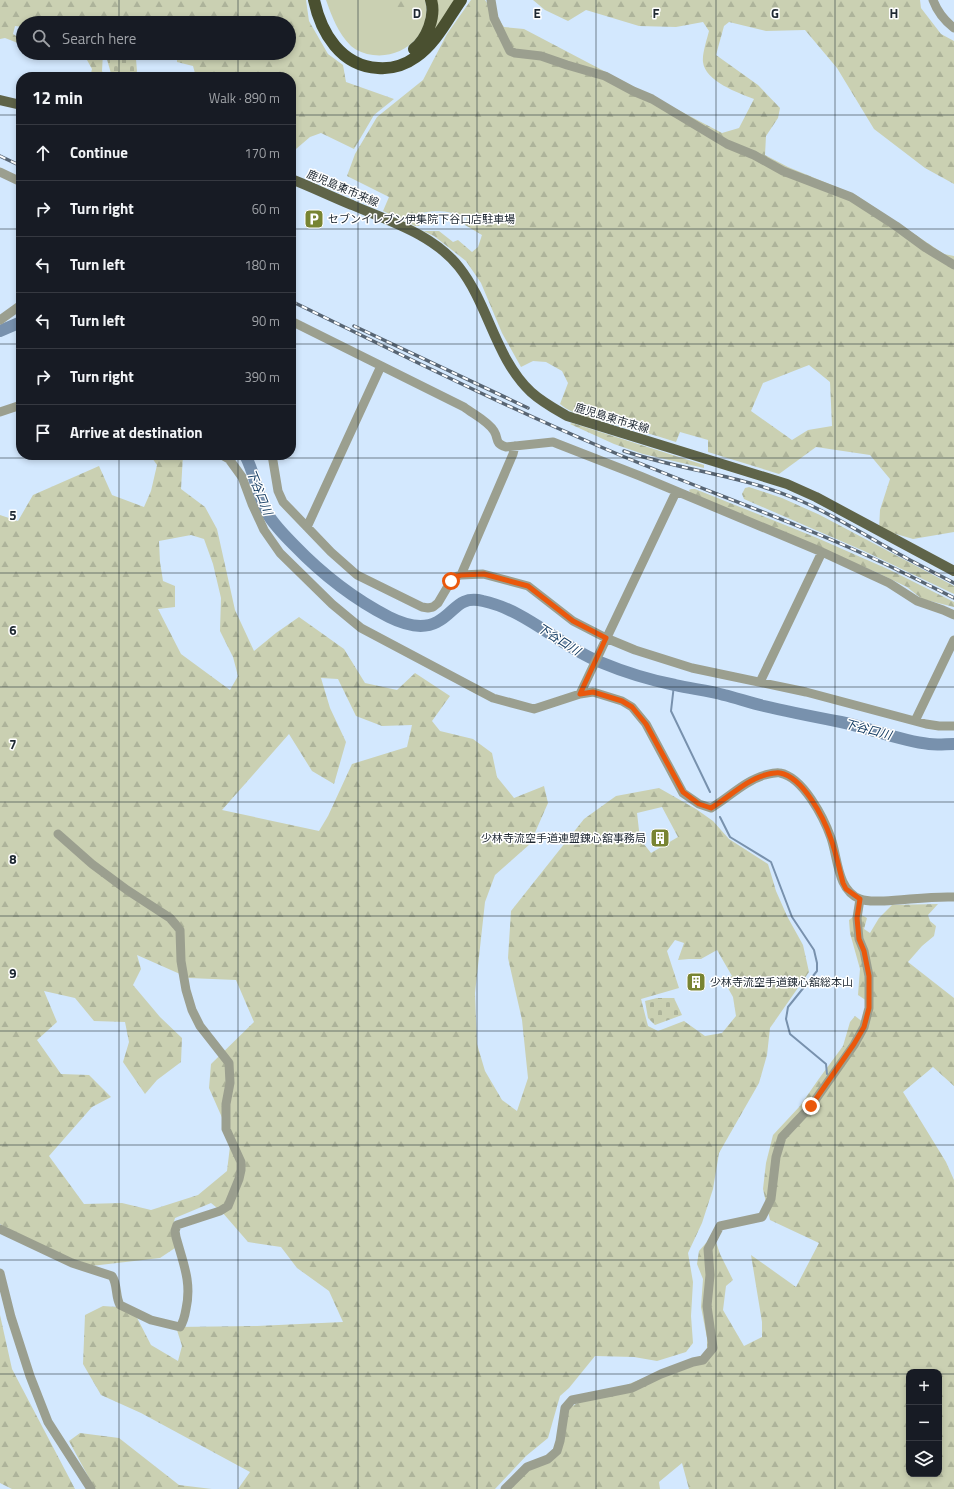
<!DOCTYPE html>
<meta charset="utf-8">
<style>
:root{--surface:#171b24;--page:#242831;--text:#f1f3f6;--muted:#9ea1a6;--line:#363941}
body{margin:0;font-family:"Titillium Web","Noto Sans JP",sans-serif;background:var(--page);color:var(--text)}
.controls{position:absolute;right:12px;bottom:12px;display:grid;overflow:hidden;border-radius:8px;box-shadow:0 2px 6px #0003}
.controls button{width:36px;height:36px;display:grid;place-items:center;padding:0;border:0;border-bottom:1px solid var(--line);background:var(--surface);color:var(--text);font:20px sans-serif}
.stop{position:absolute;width:12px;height:12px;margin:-9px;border:3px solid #ea580c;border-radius:50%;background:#fff}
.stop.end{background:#ea580c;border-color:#fff;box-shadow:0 1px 4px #0008}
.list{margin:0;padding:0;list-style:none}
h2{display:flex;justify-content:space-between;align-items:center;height:52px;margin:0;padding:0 16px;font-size:17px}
h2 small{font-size:13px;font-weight:400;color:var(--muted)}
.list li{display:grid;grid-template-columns:26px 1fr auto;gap:12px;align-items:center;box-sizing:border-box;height:56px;padding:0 16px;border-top:1px solid var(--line)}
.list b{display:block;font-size:15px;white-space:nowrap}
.list em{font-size:13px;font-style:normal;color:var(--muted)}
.icon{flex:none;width:22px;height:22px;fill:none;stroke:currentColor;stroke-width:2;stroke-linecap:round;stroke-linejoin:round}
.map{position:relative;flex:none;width:954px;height:1489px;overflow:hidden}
.search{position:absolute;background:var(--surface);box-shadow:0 2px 6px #0003;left:16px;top:16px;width:280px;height:44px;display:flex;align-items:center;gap:10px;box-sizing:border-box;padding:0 14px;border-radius:22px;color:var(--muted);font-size:15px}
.panel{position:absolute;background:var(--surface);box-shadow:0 2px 6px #0003;left:16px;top:72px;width:280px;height:388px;border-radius:16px}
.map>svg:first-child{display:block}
.green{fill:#cad0b2}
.forest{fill:url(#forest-firs);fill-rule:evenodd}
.cemetery{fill:url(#cemetery-stones)}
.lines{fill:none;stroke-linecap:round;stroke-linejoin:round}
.stream{stroke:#7891ad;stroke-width:2}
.river{stroke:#7891ad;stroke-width:12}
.minor{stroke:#9b9f8f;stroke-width:9}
.major{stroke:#5f6449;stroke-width:10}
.highway{stroke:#4a5030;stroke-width:12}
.rail-casing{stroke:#586573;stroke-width:3.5}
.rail{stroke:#fff;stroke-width:2;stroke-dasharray:6;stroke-linecap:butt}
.route{stroke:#ea580c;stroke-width:5}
.grid{fill:none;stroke:#1e2832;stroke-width:1;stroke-opacity:0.55}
.labels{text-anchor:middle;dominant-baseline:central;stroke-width:3;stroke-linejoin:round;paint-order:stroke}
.street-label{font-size:11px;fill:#1e2832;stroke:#fff}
.poi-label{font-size:11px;fill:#1e2832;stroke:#fff;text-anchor:start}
.water-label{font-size:12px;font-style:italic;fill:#123a60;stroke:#fff}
.grid-label{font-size:13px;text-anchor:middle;font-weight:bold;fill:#1e2832;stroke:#fff;stroke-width:3;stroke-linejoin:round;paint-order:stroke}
</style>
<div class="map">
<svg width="954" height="1489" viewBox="0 0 954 1489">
<defs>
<pattern id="forest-firs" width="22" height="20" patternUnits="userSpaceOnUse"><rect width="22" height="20" fill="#cad0b2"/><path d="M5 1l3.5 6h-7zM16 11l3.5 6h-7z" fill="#adb39a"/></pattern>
<pattern id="cemetery-stones" width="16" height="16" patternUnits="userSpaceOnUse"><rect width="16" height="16" fill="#cad0b2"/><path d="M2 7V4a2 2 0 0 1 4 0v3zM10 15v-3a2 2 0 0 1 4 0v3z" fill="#adb39a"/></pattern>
</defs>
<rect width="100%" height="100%" fill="#d3e8fe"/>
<path class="green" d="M326,0H425C433,32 405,59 373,55C365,54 357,51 351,46C338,33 332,17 326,0Z
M435,0H458L428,41Z"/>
<path class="forest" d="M0,0H306L309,21L328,54L343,65L346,82L394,99L374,115L354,149L321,133L310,137L296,149L291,147V77H196L193,66L177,62V53H289V23H172V20L162,18L146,23H23V27L15,26L13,34L23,40V45L5,38L0,39Z
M388,0H422L419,7L406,14L396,9L385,7L386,3Z
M471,0H485L504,27L524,29L722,133L739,128L754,99C738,93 705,81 703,62C702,54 707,39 709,31L703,22L676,27L639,26L586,10L568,21L545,10L533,0H920L921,8L941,34L954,41V184L925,168L874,129L837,68L805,30L766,31L729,22L724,26L716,55L758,85L780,108L778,118L766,136L765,155L788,167L856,195L944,254L954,256V532L913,539L879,529L880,510L890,479L870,455L816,447L779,474L708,452V440L680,432L676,442C657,436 638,430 618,425C599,420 575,417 560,404L568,383L562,371L546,362L533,361L521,367L502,333L481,283L466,261L434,236L423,231H439L453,242L458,240L472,252L478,247L482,235L465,225L467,217C443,209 432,210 407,216L420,226H415L383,211L389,197L347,176L355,154L377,117L423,80L447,34ZM809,365L830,382L832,426L808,430L792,440L751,411L763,383Z
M69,53H103L102,71L105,77H90L92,69L87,60L70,56Z
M105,53H158L157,58Z
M572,423L704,465V468L643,454L614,444L570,424Z
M150,455H183L181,489L205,507L217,529L235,610L254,651L276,633L299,617L344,649L365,683L397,690L415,673L450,696L432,721L440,731L473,739L492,753L497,777L514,798L544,786L548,803L530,844L495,875L485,902L475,993L477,1044L485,1071L502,1100L517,1111L528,1078L522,1020L508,958L511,911L584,819L616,796L659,788L696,809L713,821L729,839L768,864L776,891L787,916L803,945L809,972L770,1028L767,1055L759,1083L719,1153L713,1189L702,1223L688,1253L693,1282L691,1316L693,1343L686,1352L657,1361L634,1357L595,1356L569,1388L560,1396L548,1438L526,1456L495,1489H238L250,1472L141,1413L101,1395L83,1364L85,1315L103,1306L132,1308L151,1345L178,1361L182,1346L176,1327L257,1326L343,1322L329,1291L297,1268L281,1247L248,1242L222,1212L211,1203L175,1218L172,1228L178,1246L160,1258L91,1266L34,1245L0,1224V515L18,521L33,495L99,466L112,495L144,507L151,491L157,465ZM191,535L204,539L213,564L221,598L220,631L233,657L238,676L230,690L181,654L158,609L175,607V586L163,581L160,562L159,541ZM321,678L338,679L356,716L382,726L412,725L407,747L352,764L328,816L319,831L222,810L289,734L312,771L334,784L346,742L330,708ZM662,807L678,837L651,853L640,839L637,813ZM675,940L684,943L678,960L689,959H701L717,950L732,976L724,981L733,997L736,1016L722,1033L705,1036L684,1021L658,1031L648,1026L641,999L679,988L667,951ZM137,955L189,978L236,980L254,1022L211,1064L209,1088L231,1138L227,1171L198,1195L151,1210L122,1203L84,1204L49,1156L92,1107L111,1097L89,1075L61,1074L37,1040L57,1022L44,991L75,998L94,1021L125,1022L129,1042L123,1062L145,1094L157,1080L181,1062L182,1038L160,1017L133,985L141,969Z
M749,487L782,498L820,515L954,586V594L864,551L744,499L742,494L745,488Z
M691,489H695L815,537L890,570L954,602V607L922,599L907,587L878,573L691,494L689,490Z
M938,904L928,915L930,921L936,926L934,936L922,946L908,962L954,998V1086L933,1067L903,1092L946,1162L954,1180V1489H689L682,1463L659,1482L660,1489H501L548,1457L557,1445L568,1409L582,1400L612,1391L680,1363L693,1364L707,1350V1338L701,1307L703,1279L697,1264L699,1251L706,1243L716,1242L720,1254L733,1280L726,1286L723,1310L744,1346L762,1337V1322L751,1255L796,1287L819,1243L770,1220L763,1189L766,1163L773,1135L800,1106L818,1080L843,1046L850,1022L855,1016L867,1025L873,1005L858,995L860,969L850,933L849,920L858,913L867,918L864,929L870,933L879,918L892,905ZM909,1372H939V1474H909Z
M0,1315L12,1369L75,1489H12L0,1483Z
M80,1433L119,1438L179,1485L212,1489H95L69,1441Z"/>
<path class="cemetery" d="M106,56L136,59L137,71L135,77H112Z
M657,998H674L682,1015L655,1025L648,1018L645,1001Z"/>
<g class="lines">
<path class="stream" d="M674,685L671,711L710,792
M720,817L730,837L771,862L792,917L814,950L817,963V971L788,1007L786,1019L790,1034L826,1064L827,1074"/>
<path class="river" d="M0,331L21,322
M245,455C255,473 257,495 267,513C274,525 284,535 294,545C321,573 354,599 389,617C403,624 422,630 437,622C455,613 458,595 483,601C526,610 560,646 600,662C624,672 650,680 675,685C691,689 708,690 724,695C737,698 750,703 764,706C789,712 815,717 841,722C870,728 899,741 929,744C937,745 946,744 954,744"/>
<path class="minor" d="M491,0L494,18L510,51L515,53L541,56L567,65L605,76L633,91L652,99L727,144L754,155L783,171L851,197L896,226L926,248L954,265
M933,0C937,11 945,21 954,28
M0,172L21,182
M0,320L21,305
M291,321L464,407C473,414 488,421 494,431C499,439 494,443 506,447L553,442L558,444L640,476L822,552L889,583L917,601L943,610L954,615
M0,412L21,405
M222,455L229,459L242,477L252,504L264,530L280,553L332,604L361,628L493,698L534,709L580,694L593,692L622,701L632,707L646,724L683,793L699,804L711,808C728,798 746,780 765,775C769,774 776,772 780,773C803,777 824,818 831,838C838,858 837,890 860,899C867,902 876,901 884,901C907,900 931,896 954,897
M272,455L278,491L283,502L331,552L357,575L422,607L428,608L433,607L438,603L451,581L454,577L461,575L483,574L528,586L573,621L606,638L635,650L692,668L806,692L926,724L939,726H954
M307,527L381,366
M461,575L513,454L515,446
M760,682L822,552
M580,694L676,492
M915,721L954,640
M0,1229L72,1263L112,1276C118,1285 115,1296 120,1305L151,1320L180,1327C184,1321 185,1315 186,1309C192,1282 183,1263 176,1237L175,1231L177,1225L220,1211L228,1206L239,1179L241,1170V1162L226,1129V1104L230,1083L229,1063L200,1026L192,1010L186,990L181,961L180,930L176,925L170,918L127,890L92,864L58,834
M0,1273L11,1317L30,1376L48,1422L91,1489
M505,1489L527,1467L548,1459L557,1451L560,1441L565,1408L572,1400L632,1388L661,1374L693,1362L703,1360L713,1348L707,1306L710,1275L708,1249L720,1226L762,1217L771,1199L776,1157L782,1137L811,1106L854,1045L864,1027L869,1008V976L864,951L859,939L857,918L860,899"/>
<path class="major" d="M0,100L21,105
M291,179C312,187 332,197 352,205C389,221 433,234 459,267C489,305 495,358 531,392C542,402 555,409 567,416L787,484L816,497L954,571"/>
<path class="highway" d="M314,0C321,33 341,66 378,68C391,69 405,65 416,57C436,43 447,20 461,0
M414,49C427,39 436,16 431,0"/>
<defs>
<path id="rail" d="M0,156L21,166
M291,301C396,352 501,405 608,450C673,478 740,502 805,529C856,549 905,573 954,598
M354,326L528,408
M624,451C680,470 739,475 794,498C834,514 870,539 908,559C923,567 939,575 954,583"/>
</defs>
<use href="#rail" class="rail-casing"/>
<use href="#rail" class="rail"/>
</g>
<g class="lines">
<path class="route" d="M451,581L454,577L461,575L484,574L528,586L573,621L606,638L580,694L593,692L622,701L632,707L646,724L683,792L699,804L711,808C728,798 746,780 765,775C769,774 776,772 780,773C803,777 824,818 831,839C836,853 839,868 843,883L846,889L860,899L857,918L859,939L864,951L869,976V1008L864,1027L854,1044L811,1106"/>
</g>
<path class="grid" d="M119,0V23M238,0V23M358,0V1489M477,0V1489M596,0V1489M716,0V1489M835,0V1489M119,53V77M238,53V77M0,115H21M291,115H954M0,229H21M291,229H954M0,344H21M291,344H954M119,455V1489M238,455V1489M0,458H954M0,573H954M0,687H954M0,802H954M0,916H954M0,1031H954M0,1145H954M0,1260H954M0,1374H909M939,1374H954"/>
<defs>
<symbol id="parking-square" viewBox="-11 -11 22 22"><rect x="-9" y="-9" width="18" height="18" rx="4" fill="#788432" stroke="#fff"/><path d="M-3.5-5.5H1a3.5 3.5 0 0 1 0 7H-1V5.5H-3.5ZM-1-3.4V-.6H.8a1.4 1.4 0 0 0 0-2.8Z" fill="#fff"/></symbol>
<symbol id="building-square" viewBox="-11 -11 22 22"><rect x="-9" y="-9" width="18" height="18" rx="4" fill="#788432" stroke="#fff"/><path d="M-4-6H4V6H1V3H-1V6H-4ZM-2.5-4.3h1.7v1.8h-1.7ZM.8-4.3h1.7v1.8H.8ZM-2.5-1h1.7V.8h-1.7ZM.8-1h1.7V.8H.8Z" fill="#fff"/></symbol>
</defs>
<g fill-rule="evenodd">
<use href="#parking-square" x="303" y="208" width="22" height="22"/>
<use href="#building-square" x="649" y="827" width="22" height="22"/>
<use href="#building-square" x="685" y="971" width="22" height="22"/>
</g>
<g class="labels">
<g class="street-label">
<text transform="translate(343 188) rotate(23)">鹿児島東市来線</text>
<text transform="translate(612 418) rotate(17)">鹿児島東市来線</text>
</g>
<g class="poi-label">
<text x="328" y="219">セブンイレブン伊集院下谷口店駐車場</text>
<text x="646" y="838" text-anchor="end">少林寺流空手道連盟錬心舘事務局</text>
<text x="710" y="982">少林寺流空手道錬心舘総本山</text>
</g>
<g class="water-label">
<text transform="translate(260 492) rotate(68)">下谷口川</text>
<text transform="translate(559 639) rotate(32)">下谷口川</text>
<text transform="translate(868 729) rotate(15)">下谷口川</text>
</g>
</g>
<g class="grid-label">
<text x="417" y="18">D</text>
<text x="537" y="18">E</text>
<text x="656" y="18">F</text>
<text x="775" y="18">G</text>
<text x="894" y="18">H</text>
<text x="13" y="520">5</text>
<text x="13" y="635">6</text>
<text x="13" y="749">7</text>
<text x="13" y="864">8</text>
<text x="13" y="978">9</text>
</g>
</svg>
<div class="controls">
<button>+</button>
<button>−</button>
<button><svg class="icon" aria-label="layers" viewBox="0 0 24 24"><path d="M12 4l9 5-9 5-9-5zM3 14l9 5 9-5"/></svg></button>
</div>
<div class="stop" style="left:451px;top:581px"></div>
<div class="stop end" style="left:811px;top:1106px"></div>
<div class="search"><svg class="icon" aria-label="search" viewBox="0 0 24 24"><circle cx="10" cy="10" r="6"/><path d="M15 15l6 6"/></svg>Search here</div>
<section class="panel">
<h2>12 min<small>Walk · 890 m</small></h2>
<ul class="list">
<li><svg class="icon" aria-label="ahead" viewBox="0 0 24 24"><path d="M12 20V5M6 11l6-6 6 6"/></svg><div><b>Continue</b></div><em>170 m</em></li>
<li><svg class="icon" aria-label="right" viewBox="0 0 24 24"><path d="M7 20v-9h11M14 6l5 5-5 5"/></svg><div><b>Turn right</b></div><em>60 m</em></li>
<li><svg class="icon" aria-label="left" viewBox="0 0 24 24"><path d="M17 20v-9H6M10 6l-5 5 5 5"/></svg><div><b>Turn left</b></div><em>180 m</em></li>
<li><svg class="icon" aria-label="left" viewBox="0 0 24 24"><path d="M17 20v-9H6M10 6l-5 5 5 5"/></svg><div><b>Turn left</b></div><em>90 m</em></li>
<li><svg class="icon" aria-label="right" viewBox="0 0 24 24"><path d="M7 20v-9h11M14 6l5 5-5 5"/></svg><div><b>Turn right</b></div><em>390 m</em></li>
<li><svg class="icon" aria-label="arrive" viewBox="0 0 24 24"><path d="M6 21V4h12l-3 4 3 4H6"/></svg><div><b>Arrive at destination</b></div></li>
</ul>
</section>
</div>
